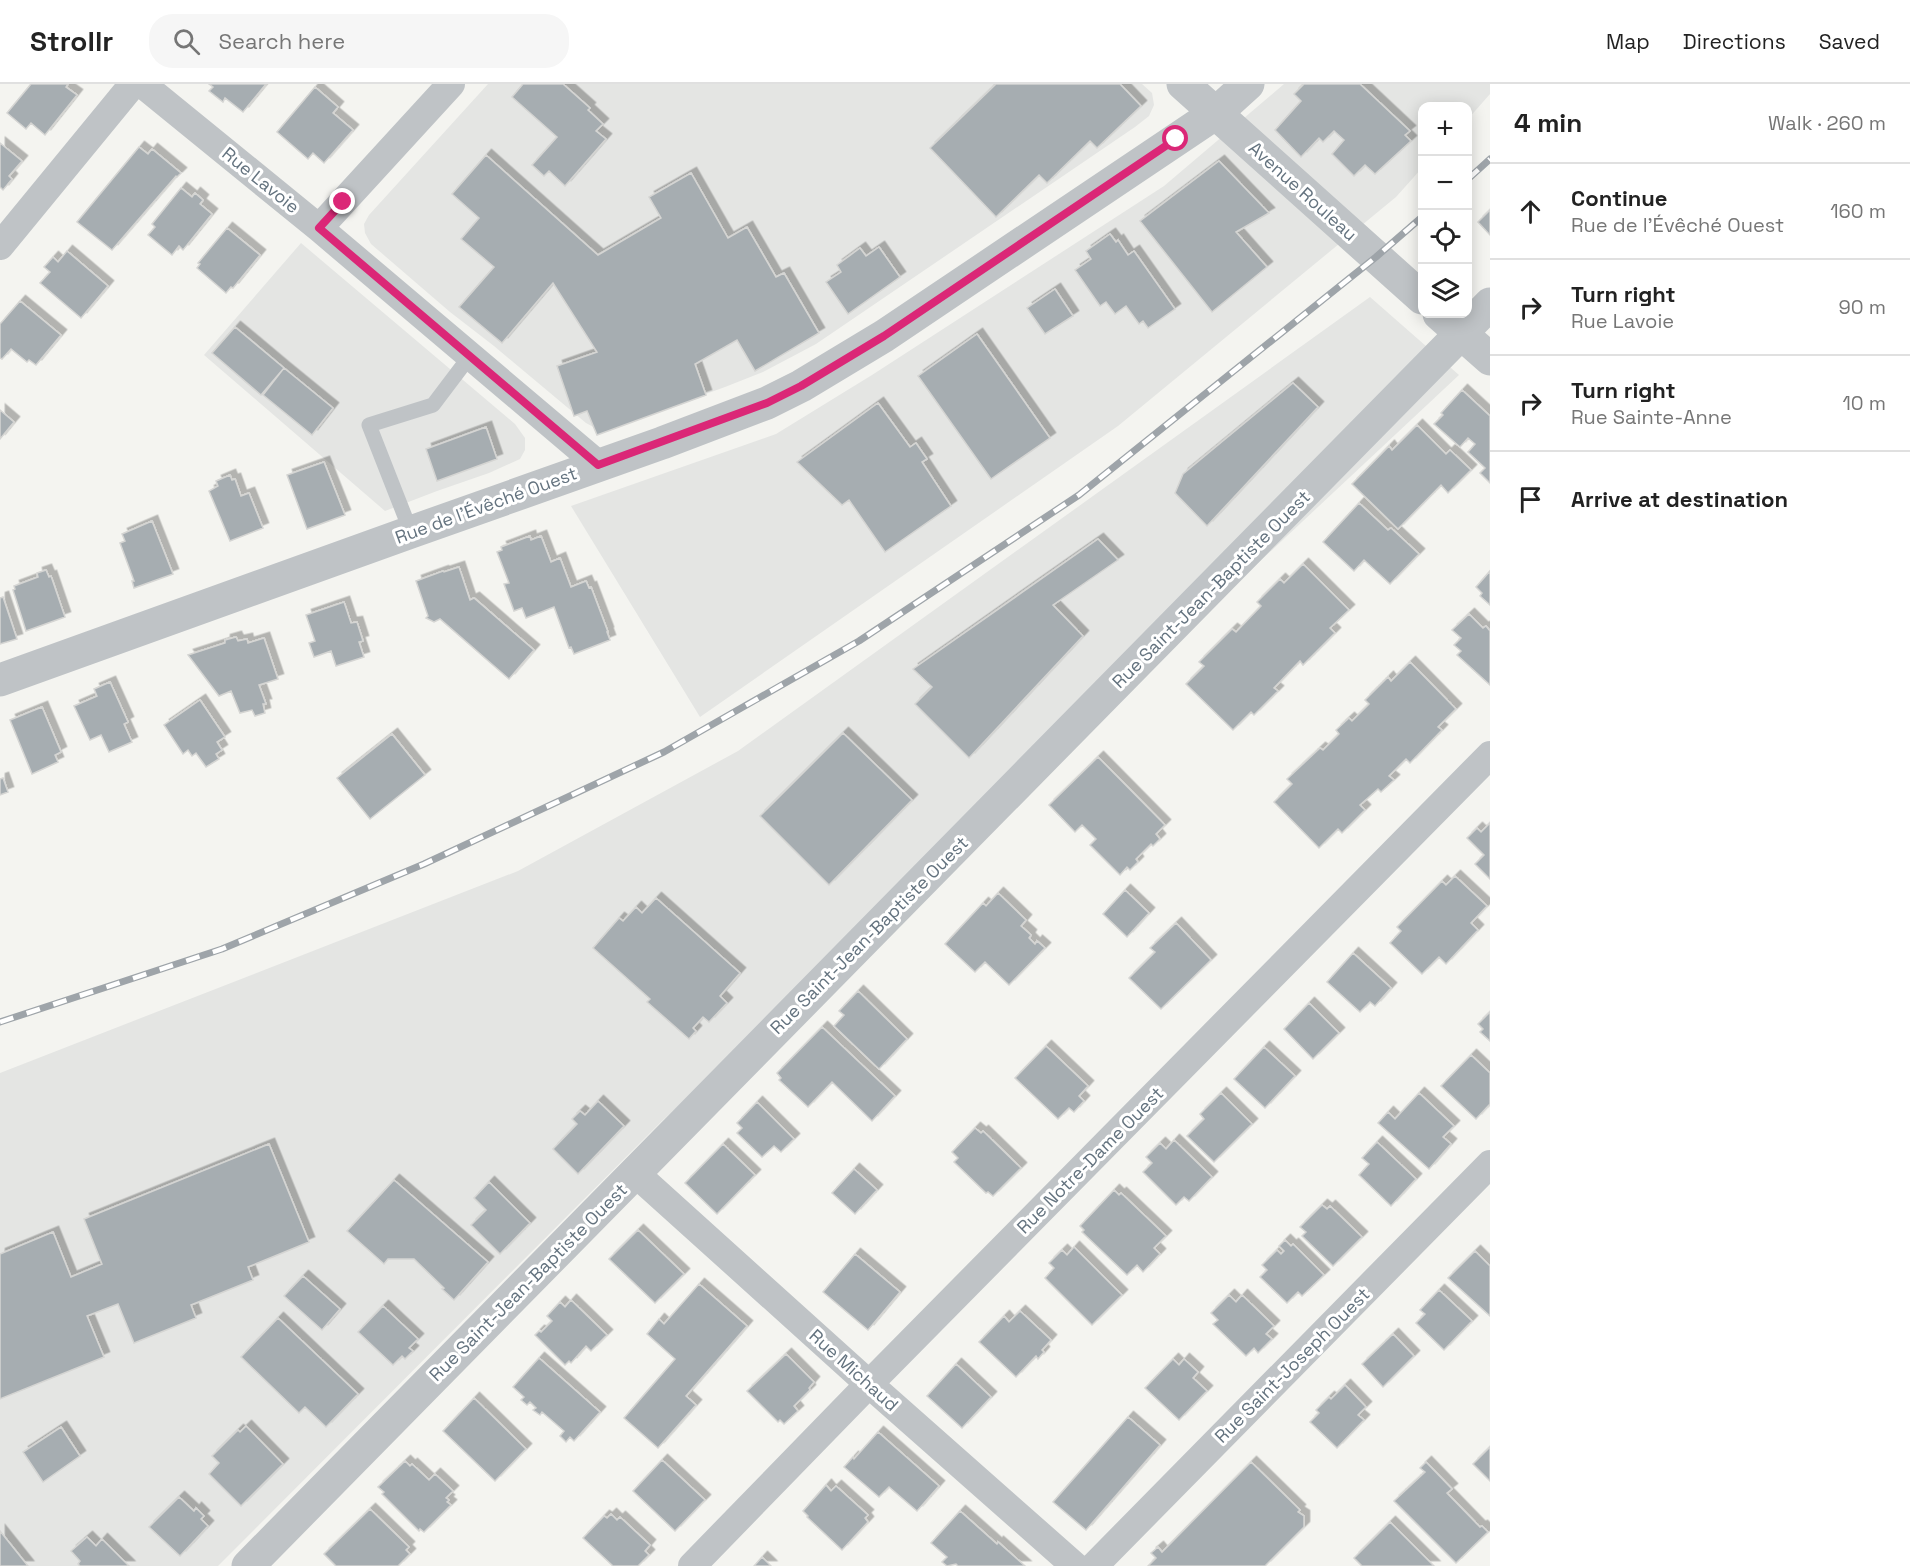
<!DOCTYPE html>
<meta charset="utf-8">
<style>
:root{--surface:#fff;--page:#f6f6f6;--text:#222;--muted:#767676;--line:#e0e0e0}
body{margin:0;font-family:"Space Grotesk",sans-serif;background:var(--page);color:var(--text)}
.controls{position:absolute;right:18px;top:18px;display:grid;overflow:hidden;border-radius:12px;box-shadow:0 3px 15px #0003}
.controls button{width:54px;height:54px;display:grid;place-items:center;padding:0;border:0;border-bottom:2px solid var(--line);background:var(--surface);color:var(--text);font:30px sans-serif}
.stop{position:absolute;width:18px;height:18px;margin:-14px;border:4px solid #db2777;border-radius:50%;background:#fff}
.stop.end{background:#db2777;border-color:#fff;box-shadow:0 2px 6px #0008}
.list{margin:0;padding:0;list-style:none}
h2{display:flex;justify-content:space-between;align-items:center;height:78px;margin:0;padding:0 24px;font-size:26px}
h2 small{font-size:20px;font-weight:400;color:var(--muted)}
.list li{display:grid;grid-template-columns:39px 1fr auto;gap:18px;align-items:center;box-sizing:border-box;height:96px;padding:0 24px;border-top:2px solid var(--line)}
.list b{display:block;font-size:22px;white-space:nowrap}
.list p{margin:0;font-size:20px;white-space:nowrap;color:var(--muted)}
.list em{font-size:20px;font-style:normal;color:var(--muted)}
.icon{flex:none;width:33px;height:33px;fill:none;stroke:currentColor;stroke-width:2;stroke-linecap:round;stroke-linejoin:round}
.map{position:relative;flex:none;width:1490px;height:1482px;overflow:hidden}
header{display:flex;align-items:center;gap:36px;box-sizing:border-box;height:84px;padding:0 30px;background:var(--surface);border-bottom:2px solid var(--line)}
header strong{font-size:28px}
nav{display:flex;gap:33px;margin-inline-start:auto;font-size:21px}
.search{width:420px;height:54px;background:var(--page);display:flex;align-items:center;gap:15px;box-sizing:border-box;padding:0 21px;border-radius:24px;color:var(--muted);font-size:22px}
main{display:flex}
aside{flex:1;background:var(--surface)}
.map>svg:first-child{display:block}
.built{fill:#e4e5e3}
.building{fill:#a6adb1;stroke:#d5d5d3;stroke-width:1.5;filter:url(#shadow)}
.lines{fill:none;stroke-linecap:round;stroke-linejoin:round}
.service{stroke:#bfc3c6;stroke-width:15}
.minor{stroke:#bfc3c6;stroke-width:28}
.tertiary{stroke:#bfc3c6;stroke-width:33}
.rail-casing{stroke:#9ea4a9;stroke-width:7}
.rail{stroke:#fff;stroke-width:4.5;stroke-dasharray:14;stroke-linecap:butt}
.route{stroke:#db2777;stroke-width:8}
.labels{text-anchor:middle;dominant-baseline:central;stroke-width:6;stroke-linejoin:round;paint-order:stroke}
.street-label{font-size:18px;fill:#64737f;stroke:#fff}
</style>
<header>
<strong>Strollr</strong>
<div class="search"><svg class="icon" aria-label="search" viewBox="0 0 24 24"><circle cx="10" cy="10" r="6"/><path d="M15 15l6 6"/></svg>Search here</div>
<nav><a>Map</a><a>Directions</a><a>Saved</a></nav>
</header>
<main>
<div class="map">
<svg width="1490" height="1482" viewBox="0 0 1490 1482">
<defs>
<filter id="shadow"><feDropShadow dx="5.5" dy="-5.5" stdDeviation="0" flood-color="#0004"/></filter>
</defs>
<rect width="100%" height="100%" fill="#f4f4f0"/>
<path class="built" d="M488,0H1142L1152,9L1154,21L1149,32L1135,43L816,260L763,288L725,303L607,346H599L586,339L494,262L450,228L371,160L365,149L364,140L369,131Z
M1284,0H1490V10L1468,35V22H1422V84L1396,113L1118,342L700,633L571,422L776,350L872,291L1164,102Z
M301,159L515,340L525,354V366L520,375L489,389L437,407L385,427L204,271Z
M1370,213L1459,291L662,1037L218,1482H0V989L518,787L738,667Z"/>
<path class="building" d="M31,0H68L66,3L77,11L45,51L31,39L26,45L7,29Z
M209,0H266L243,28L225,14L223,18L209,7L213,3Z
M523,0H563L590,24L588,26L603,40L596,47L606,55L565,102L549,87L544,92L532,81L557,53L512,13Z
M996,0H1120L1141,22L1097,64L1090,57L1047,99L1039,91L996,133L930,64Z
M1304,0H1360L1410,47L1405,51L1411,57L1375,90L1365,81L1354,92L1332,70L1344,56L1334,47L1323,58L1319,54L1301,73L1275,46L1301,17L1294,10Z
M315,3L338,23L333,29L353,46L324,79L313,69L308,75L277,48Z
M0,59L22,77L9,92L12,95L3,106L0,103Z
M139,63L148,70L152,65L181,89L177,93L176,92L112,166L77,138Z
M486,71L598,171L661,134L649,113L691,89L728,154L747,143L776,193L784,189L819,249L755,287L737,256L695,280L706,311L597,351L587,327L574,332L557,282L597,268L553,199L502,259L459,223L494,183L461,155L479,134L452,110Z
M1219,77L1269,129L1236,148L1267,183L1212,228L1140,137Z
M181,104L192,113L195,109L203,116L200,120L212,130L183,166L179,162L172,171L148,151L155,143L152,140Z
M1490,126V151L1478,138Z
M227,144L260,171L233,204L231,203L226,209L197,184L200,180L198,179Z
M1110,150L1116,158L1118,156L1128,171L1134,167L1175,225L1148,244L1143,237L1139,240L1126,222L1115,230L1106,218L1100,222L1075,186L1091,175L1086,167Z
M879,163L900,193L848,230L826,198L841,188L837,181L860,164L866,172Z
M67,167L108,202L81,234L40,199L50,188L44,183L53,173L58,178Z
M1055,205L1073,232L1045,250L1027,224Z
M20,217L61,251L36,281L29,276L27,278L11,265L2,275L0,274V240Z
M235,243L284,284L261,311L212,269Z
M977,250L1050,354L991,395L918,292Z
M284,284L333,324L312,351L263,311Z
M1293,299L1318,323L1207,442L1175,409L1183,390Z
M1462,306L1490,332V399L1480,389L1485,384L1468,368L1475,360L1468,354L1460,363L1434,340L1443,331L1441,329Z
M878,319L910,363L916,359L927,375L922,378L951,422L885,468L849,416L842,421L797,378Z
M0,326L14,338L0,355Z
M1417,341L1446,370L1450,366L1471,386L1448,409L1441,401L1398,445L1352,400L1389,362L1392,366Z
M486,343L497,375L437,397L426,365Z
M324,378L345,431L307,445L287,391Z
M230,391L232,396L235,395L241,412L249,409L263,444L230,457L209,407L218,402L216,397Z
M1359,419L1388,446L1391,444L1419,470L1390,500L1364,476L1354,487L1323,458Z
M152,437L173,490L134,504L132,497H134L120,459L125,457L122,450Z
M530,452L531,456L541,452L551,478L560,474L571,503L586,497L589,504L591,503L608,548H607L610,556L574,570L571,563L569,564L554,523L526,534L522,524L514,527L504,500L509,499L497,468L502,466L501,463Z
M1098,455L1118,476L1053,521L1083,552L969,674L915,620L932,603L913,585Z
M1303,480L1349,526L1330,544L1335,549L1303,581L1300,577L1274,604L1278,607L1254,631L1251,628L1233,646L1186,600L1204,582L1199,578L1232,545L1236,548L1261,522L1257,518L1280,495L1284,499Z
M459,483L470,516L474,514L534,566L509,595L440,535L434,538L426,534L428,532L416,497L443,487L444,488Z
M46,486L49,493L51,492L65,533L26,547L13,506L15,505L14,502L38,493L37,489Z
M1490,487V521L1480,512L1482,509L1476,503Z
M3,513L17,555L0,560V514Z
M344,518L351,539L357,538L363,557L359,558L364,573L336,582L331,567L314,573L309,559L315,557L306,531Z
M1469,530L1483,544L1486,542L1490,547V601L1457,571L1461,567L1454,561L1461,554L1452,546Z
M236,553L238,557L247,555L248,559L264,554L278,595L259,601L266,620H263L265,629L255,632L252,626L240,629L231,607L219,612L188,571L225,559V556Z
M1410,578L1456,625L1438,643L1442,646L1410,679L1406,675L1389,692L1394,696L1381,708L1378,705L1360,721L1365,726L1342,749L1338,745L1319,764L1274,718L1292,700L1287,695L1320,664L1323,666L1339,650L1336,646L1349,634L1352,637L1369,620L1365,616L1388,593L1391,597Z
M110,598L128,638L124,640L132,658L109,668L101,651L90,656L74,622L97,612L94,605Z
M200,616L225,653L217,658L222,666L216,670L219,675L206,683L196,669L192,672L188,666L183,670L164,641Z
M42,623L61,668L55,671L58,678L32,690L10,636Z
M843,649L912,716L829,801L760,732Z
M392,650L425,691L370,735L337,694Z
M1098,673L1165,741L1156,750L1160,755L1153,762L1151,760L1136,775L1138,778L1130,786L1127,783L1120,791L1090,761L1096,755L1082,741L1075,748L1049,721Z
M3,694L8,708L0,711V695Z
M1490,739V795L1475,780L1484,771L1467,754L1477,744L1481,748Z
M1455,792L1487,822L1471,839L1478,846L1446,880L1439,873L1422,890L1390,859L1401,847L1397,843L1442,797L1446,801Z
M1125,806L1149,829L1127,853L1103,830Z
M998,809L1026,836L1021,842L1031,851L1029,854L1035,860L1037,857L1045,864L1009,901L985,878L975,888L945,860L983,819L986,822Z
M656,814L740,889L720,912L727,919L709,938L703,933L693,944L696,947L689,955L647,918L650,915L593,864L619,834L623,837L636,823L642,829Z
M1176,839L1211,876L1161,925L1129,894L1155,868L1150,864Z
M1353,869L1391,904L1375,922L1370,918L1360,928L1327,898Z
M858,907L907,955L879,985L834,942L844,931L839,927Z
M1309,919L1339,949L1313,975L1284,945Z
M1490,928V957L1480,948L1483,945L1478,940Z
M822,943L895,1012L872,1037L832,998L808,1023L779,996L781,994L777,989Z
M1046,962L1088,1002L1079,1012L1084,1017L1074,1028L1069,1024L1058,1035L1015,994Z
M1264,963L1295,992L1265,1024L1234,995Z
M1471,971L1490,989V1020L1476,1035L1441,1002Z
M1221,1009L1252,1040L1214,1078L1187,1052L1204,1035L1200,1030Z
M1419,1009L1454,1042L1443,1053L1451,1060L1429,1085L1378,1039L1388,1028L1395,1035Z
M598,1017L624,1042L578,1090L553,1065L577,1040L572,1035L580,1027L585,1031Z
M757,1018L794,1055L781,1068L774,1062L762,1073L737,1049L742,1044L737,1039Z
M975,1044L981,1049L983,1047L1021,1084L993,1112L988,1108L986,1109L954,1078L958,1074L952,1068Z
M1174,1056L1212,1093L1189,1117L1184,1113L1176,1121L1143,1088L1152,1079L1146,1073L1160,1059L1166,1065Z
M1377,1058L1416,1095L1391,1122L1359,1091L1369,1080L1362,1074Z
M269,1060L309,1158L248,1183L253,1196L191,1221L196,1234L134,1259L118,1220L87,1232L104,1273L0,1315V1170L53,1148L71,1193L102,1180L84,1135Z
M723,1060L755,1091L717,1130L685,1099Z
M854,1085L877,1106L855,1130L832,1109Z
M394,1096L488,1178L454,1216L442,1205L444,1204L414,1175H388L384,1180L347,1147Z
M489,1098L530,1139L500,1170L471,1141L486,1126L474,1114Z
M1114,1106L1119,1111L1121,1109L1166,1152L1154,1164L1160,1170L1143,1188L1137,1181L1127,1191L1082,1148L1084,1146L1080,1142Z
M1322,1121L1327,1125L1330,1122L1362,1153L1333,1182L1302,1152L1306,1148L1300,1143Z
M638,1146L684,1190L655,1219L609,1175Z
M1285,1156L1291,1162L1293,1160L1324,1191L1302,1212L1298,1208L1287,1219L1260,1193L1267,1186L1262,1181L1277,1166L1281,1170L1284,1167L1279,1162Z
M1074,1163L1122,1211L1092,1241L1045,1194L1054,1184L1049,1179L1062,1166L1067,1171Z
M1475,1167L1490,1182V1232L1448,1194Z
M855,1170L900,1208L868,1246L823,1208Z
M303,1192L340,1225L322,1246L284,1212Z
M699,1200L747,1242L686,1312L696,1321L658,1364L624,1334L675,1275L647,1250L659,1235L664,1240Z
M1439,1206L1472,1237L1444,1266L1416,1239L1425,1230L1420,1226Z
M1229,1211L1236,1218L1242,1211L1274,1242L1266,1250L1272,1255L1258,1269L1254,1264L1246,1272L1213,1240L1218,1236L1211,1229Z
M571,1216L607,1251L591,1267L586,1262L571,1279L569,1277L565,1281L535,1251L539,1247L541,1248L552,1237L547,1232L560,1218L565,1223Z
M383,1222L418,1255L409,1264L413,1267L405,1275L402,1272L393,1281L358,1248Z
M1020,1227L1051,1256L1042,1266L1044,1268L1038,1275L1036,1272L1016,1293L979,1258L1004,1232L1009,1238Z
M278,1234L358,1310L326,1343L305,1323L299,1329L241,1273Z
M1393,1250L1414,1272L1383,1303L1362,1280Z
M786,1270L814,1298L809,1304L810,1306L794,1322L798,1327L784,1340L780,1336L778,1338L747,1307Z
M539,1274L600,1328L574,1357L570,1353L566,1358L560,1352L564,1347L542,1328L540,1331L533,1326L536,1324L530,1318L527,1321L521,1316L524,1313L513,1303Z
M1173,1275L1179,1281L1184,1275L1198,1288L1193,1294L1207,1307L1179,1336L1145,1304Z
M956,1280L991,1313L962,1344L927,1312Z
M1345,1301L1366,1323L1358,1331L1364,1336L1337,1364L1310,1338L1319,1329L1316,1326L1329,1313L1331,1315Z
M474,1314L526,1365L495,1397L443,1347Z
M1128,1333L1160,1361L1086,1446L1053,1418Z
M246,1342L283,1380L241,1422L209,1390L219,1379L212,1372L238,1346L240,1348Z
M61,1343L80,1372L43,1398L23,1368Z
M878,1348L939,1402L917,1427L889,1403L879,1413L844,1383L853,1373L854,1375Z
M1490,1363V1397L1473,1380Z
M662,1376L705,1416L675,1447L633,1407Z
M405,1377L410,1382L412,1380L429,1396L435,1390L453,1407L446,1414L449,1416L447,1418L451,1421L424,1448L420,1445L419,1447L382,1410L384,1408L378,1403Z
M1251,1378L1300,1426L1298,1428L1304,1432V1443L1265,1482H1148L1156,1474L1151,1469L1158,1463L1162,1468Z
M1426,1378L1452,1405L1447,1409L1480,1443L1482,1442L1488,1448L1456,1479L1394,1417L1425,1388L1420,1384Z
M826,1401L831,1407L836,1402L868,1431L865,1434L868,1438L842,1466L807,1433L808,1432L803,1427Z
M179,1413L194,1427L196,1424L204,1432L201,1435L208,1442L180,1472L149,1443Z
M370,1425L409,1463L406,1466L410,1470L398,1482H336L324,1470Z
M960,1427L997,1460L998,1458L1025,1482H958L956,1480L947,1482L942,1478L947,1473L931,1459Z
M611,1430L617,1436L620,1433L650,1461L645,1467L649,1471L638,1482H613L583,1454L604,1432L607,1434Z
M1390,1438L1434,1482H1362L1354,1474Z
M0,1447L28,1482H0Z
M87,1453L96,1462L102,1455L129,1482H80L78,1480L80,1477L71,1467Z
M762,1473L771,1482H754Z"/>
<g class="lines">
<path class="service" d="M411,448L369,341L433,321L470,272"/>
<path class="minor" d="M142,0L319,144L599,381
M319,144L451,0
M0,162L133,0
M635,1089L869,1300L1075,1482
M692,1482L869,1300L1490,671
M1094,1482L1490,1080"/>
<path class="tertiary" d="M1183,0L1422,214
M1439,230L1490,275
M0,596L411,448L662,359L767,319L801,302L884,252L1216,29L1248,0
M248,1482L1490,220"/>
<defs>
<path id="rail" d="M1468,95L1490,75
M0,938L222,865L424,780L664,668L859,557L1079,411L1376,173L1422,133"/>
</defs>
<use href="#rail" class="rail-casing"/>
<use href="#rail" class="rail"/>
</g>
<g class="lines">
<path class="route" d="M343,118L319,144L598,381L767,319L801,302L884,252L1176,55"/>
</g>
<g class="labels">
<g class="street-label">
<text transform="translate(261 96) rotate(39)">Rue Lavoie</text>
<text transform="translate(1303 107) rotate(42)">Avenue Rouleau</text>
<text transform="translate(486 421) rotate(-20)">Rue de l'Évêché Ouest</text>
<text transform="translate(1211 505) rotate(-45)">Rue Saint-Jean-Baptiste Ouest</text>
<text transform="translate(869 851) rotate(-45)">Rue Saint-Jean-Baptiste Ouest</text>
<text transform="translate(1090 1076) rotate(-45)">Rue Notre-Dame Ouest</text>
<text transform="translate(528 1198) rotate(-45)">Rue Saint-Jean-Baptiste Ouest</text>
<text transform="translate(1292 1281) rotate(-45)">Rue Saint-Joseph Ouest</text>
<text transform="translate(854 1286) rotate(42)">Rue Michaud</text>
</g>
</g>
</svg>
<div class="controls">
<button>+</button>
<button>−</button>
<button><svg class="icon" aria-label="locate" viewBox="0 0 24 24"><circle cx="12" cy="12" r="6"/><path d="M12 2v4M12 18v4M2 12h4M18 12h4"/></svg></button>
<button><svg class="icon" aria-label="layers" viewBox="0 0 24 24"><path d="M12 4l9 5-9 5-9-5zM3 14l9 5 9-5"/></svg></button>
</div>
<div class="stop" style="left:1176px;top:55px"></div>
<div class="stop end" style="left:343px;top:118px"></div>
</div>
<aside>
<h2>4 min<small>Walk · 260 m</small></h2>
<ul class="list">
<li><svg class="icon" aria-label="ahead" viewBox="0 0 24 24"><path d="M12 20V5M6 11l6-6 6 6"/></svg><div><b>Continue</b><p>Rue de l'Évêché Ouest</p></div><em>160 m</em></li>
<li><svg class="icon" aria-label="right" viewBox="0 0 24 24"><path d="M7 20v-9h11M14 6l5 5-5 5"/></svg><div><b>Turn right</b><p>Rue Lavoie</p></div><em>90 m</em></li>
<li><svg class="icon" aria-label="right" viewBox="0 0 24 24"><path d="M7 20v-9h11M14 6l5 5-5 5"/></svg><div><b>Turn right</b><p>Rue Sainte-Anne</p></div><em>10 m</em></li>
<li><svg class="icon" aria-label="arrive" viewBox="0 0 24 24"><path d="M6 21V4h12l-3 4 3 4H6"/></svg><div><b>Arrive at destination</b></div></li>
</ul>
</aside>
</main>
